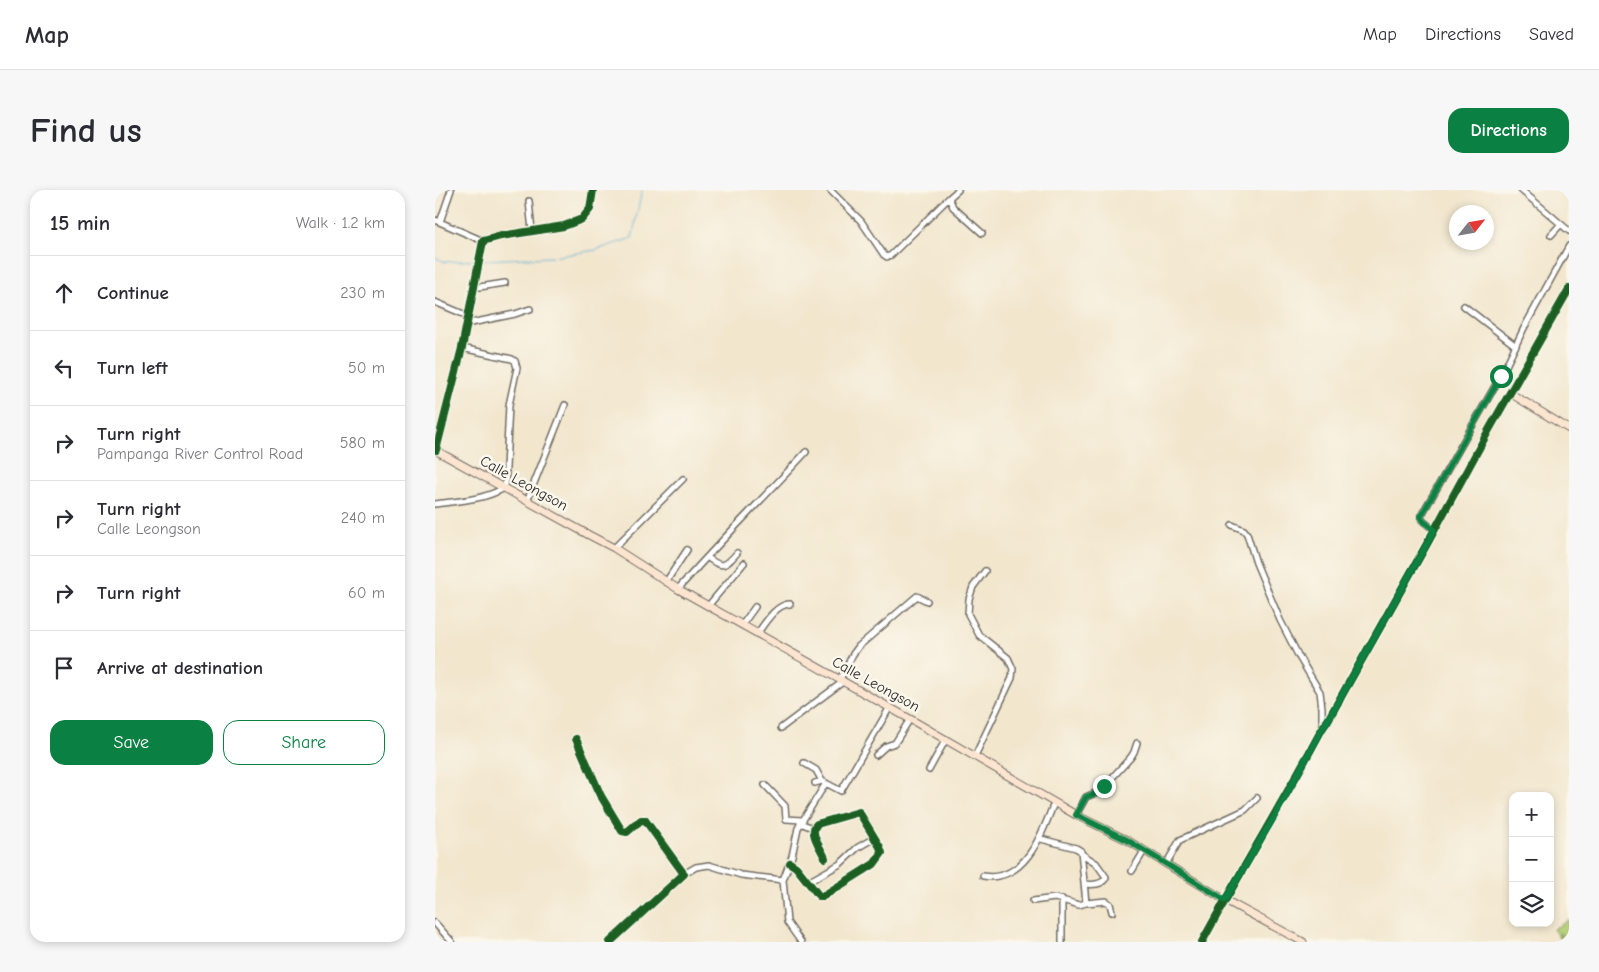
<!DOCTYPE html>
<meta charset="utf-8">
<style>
:root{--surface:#fff;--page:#f7f7f7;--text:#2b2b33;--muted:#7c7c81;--line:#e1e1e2;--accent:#0b8043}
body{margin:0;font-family:"Comic Neue",sans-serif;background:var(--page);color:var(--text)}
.controls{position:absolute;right:15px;bottom:15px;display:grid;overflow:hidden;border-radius:10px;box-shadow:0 2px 8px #0003}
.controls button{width:45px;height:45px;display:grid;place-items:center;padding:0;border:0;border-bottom:1px solid var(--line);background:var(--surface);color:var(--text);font:25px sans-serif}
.compass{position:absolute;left:1014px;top:15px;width:45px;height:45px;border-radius:50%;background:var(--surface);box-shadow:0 2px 8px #0003;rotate:59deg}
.stop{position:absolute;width:15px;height:15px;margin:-11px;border:4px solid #0b8043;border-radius:50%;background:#fff}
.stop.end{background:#0b8043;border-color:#fff;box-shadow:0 1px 5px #0008}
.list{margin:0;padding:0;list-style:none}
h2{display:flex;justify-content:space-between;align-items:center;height:65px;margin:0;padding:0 20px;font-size:21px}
h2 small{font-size:16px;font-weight:400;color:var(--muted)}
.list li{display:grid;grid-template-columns:32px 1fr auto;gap:15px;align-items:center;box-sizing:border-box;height:75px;padding:0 20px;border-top:1px solid var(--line)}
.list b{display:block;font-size:19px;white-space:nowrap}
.list p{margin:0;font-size:16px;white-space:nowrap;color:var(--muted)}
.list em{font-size:16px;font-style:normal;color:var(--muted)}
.actions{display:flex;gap:10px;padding:15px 20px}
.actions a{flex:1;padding:11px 0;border:1px solid var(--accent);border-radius:15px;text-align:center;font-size:18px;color:var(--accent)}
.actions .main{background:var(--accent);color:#fff}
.icon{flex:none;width:28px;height:28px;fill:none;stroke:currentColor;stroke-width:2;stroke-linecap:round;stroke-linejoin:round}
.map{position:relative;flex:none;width:1134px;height:752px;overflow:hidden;border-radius:15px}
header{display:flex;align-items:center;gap:30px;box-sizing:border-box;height:70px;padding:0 25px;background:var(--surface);border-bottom:1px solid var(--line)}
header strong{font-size:24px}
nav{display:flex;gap:28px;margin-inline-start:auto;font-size:18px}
.intro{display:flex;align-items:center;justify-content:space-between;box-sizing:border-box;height:120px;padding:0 30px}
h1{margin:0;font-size:35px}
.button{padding:12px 22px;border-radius:15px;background:var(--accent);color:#fff;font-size:18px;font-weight:700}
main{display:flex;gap:30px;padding:0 30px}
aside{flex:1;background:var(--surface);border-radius:15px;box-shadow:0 2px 8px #0003}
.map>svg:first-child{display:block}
.cemetery{fill:url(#cemetery-stones);stroke:#6d7a4e}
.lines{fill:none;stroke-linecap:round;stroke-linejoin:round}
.stream{stroke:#53afd1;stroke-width:1}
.street-casing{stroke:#716c64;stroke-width:8}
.secondary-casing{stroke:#716c64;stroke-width:9}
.street{stroke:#fff;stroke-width:5}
.secondary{stroke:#fce5d0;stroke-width:7}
.cycleway-casing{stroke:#fbf7ec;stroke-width:11}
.cycleway{stroke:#1b5e20;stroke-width:8}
.route{stroke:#0b8043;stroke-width:6}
.labels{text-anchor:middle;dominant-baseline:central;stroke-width:5;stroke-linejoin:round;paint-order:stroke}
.street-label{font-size:15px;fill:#2b2b2b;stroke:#fbf7ec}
</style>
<header>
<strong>Map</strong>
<nav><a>Map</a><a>Directions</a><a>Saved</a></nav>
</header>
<div class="intro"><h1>Find us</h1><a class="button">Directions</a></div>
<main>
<aside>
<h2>15 min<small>Walk · 1.2 km</small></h2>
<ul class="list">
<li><svg class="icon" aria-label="ahead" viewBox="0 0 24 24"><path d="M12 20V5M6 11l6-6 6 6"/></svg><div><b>Continue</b></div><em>230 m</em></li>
<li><svg class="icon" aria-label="left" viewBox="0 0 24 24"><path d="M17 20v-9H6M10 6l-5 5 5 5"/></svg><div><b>Turn left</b></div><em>50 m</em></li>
<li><svg class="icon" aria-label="right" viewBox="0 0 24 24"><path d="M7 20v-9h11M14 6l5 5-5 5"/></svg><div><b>Turn right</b><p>Pampanga River Control Road</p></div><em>580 m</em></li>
<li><svg class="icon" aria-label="right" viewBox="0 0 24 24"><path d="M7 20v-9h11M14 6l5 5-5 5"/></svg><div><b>Turn right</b><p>Calle Leongson</p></div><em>240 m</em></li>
<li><svg class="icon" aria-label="right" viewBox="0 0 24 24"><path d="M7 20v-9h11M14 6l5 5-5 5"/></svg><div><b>Turn right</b></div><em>60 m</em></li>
<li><svg class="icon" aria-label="arrive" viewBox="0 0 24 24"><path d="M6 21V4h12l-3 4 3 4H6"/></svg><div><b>Arrive at destination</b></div></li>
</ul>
<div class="actions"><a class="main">Save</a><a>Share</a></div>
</aside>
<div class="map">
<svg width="1134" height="752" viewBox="0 0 1134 752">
<defs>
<pattern id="cemetery-stones" width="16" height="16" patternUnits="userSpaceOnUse" patternTransform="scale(1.25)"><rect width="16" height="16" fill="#afca70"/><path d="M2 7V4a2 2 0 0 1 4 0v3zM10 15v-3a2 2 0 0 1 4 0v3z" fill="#8fa45c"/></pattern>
</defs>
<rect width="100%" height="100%" fill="#fbf7ec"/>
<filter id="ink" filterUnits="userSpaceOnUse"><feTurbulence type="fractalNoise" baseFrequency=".02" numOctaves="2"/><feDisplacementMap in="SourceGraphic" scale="10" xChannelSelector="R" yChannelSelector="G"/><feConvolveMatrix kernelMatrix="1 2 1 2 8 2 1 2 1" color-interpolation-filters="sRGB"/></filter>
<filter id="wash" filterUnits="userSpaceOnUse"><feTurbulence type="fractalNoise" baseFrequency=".0096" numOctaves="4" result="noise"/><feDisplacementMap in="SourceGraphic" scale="20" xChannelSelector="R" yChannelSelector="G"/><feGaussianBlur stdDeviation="1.12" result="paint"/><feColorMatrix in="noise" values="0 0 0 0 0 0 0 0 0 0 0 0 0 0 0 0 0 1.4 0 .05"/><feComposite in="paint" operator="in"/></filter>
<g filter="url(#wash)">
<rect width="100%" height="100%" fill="#f2e6cd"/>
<path class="cemetery" d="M1134,730V752H1127L1118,739Z"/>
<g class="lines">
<path class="stream" d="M0,67L10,72L41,70
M47,70L117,67L161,60L197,48L207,0"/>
</g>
</g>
<g filter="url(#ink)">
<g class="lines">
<defs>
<path id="street" d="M395,0L426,31L449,65L452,67L456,65L514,8L518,17L547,43
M1086,0L1134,41
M514,8L523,0
M94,11L97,41
M0,30L48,51
M5,32L16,0
M1116,45L1126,34
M38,98L70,93
M0,112L33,126
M1029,116L1081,156
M31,134L80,124L95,119
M27,158L77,169L80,171L82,178L74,215L70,299
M92,311L130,215
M0,314C22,311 49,310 69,298
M797,335L809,340L812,344L821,373L845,430L864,467L885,502L887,518V538
M999,340L987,330L986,326L1068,182L1089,138L1134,56
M179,358L248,289
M272,367C287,379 290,377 302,363
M231,392L252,360
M243,399C284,352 329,308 371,262
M273,416L309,373
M307,435L320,417
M322,444C330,433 341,414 355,414
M405,489L418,464L424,456L482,406L492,411
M346,538L409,491
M141,549L166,606L187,641L192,642L206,630H210L249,684L175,752
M441,565L451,556L460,553L475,529
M540,566L577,488L578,479L573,468L544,445L533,424L534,409L538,397L550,381
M369,573L381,580L387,591
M494,580L511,549
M380,593L387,591L406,601L455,517
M330,595L350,616L351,629L367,630
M641,625L651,607L665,601L696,567L699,562L702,553
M365,633L378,638
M647,664L661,673L671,687C668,695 658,695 650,694
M355,673L361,677L384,706H388L439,674L447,663L445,657L424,622L382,634C373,642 386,658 390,668
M731,674L745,650L810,620L822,608
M697,681L709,661
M249,684L261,677L274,675L306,685L348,690
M548,686C590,693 607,644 619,613
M373,692L405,674L422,658L439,648
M598,711L620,708L644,715L651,713L646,661L641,658L606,649
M651,713L671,711L675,714L677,722
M0,733L17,752
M366,752L352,732L348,690L357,666L363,638L391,593
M627,752V709"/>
<path id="secondary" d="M1075,203L1134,239
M0,260L154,345L179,358L243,399L475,529L641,625L692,650L790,710L868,752
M1,260L27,158L48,51L66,46L129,36L147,29L155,19L158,0
M767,752C806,680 849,611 887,539L893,530L993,352L1055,238L1134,99"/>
</defs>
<use href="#street" class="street-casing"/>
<use href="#secondary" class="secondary-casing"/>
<use href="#street" class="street"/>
<use href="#secondary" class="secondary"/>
<defs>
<path id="cycleway" d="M1,260L27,158L48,51L66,46L129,36L147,29L155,19L158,0
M141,549L166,606L187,641L192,642L206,630H210L249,684L175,752
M355,673L361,677L384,706H388L439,674L447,663L445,657L424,622L382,634C373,642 386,658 390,668
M767,752C806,680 849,611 887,539L893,530L993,352L1055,238L1134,99"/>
</defs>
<use href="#cycleway" class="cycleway-casing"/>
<use href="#cycleway" class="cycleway"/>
</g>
</g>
<g class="lines" filter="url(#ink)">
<path class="route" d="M669,596L664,602L651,607L641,625L692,650L790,710L842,622L887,539L893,530L993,352L999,340L987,330L986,326L1066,186"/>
</g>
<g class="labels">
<g class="street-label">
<text transform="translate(89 293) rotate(29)">Calle Leongson</text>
<text transform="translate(441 494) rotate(29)">Calle Leongson</text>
</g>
</g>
</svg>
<div class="controls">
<button>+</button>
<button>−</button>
<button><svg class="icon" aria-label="layers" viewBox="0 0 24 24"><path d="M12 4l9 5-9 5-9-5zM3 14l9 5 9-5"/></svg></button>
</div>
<svg class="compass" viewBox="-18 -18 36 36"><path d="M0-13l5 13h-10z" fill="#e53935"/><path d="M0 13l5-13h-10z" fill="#7c7c81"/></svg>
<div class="stop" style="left:1066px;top:186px"></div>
<div class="stop end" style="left:669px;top:596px"></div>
</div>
</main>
